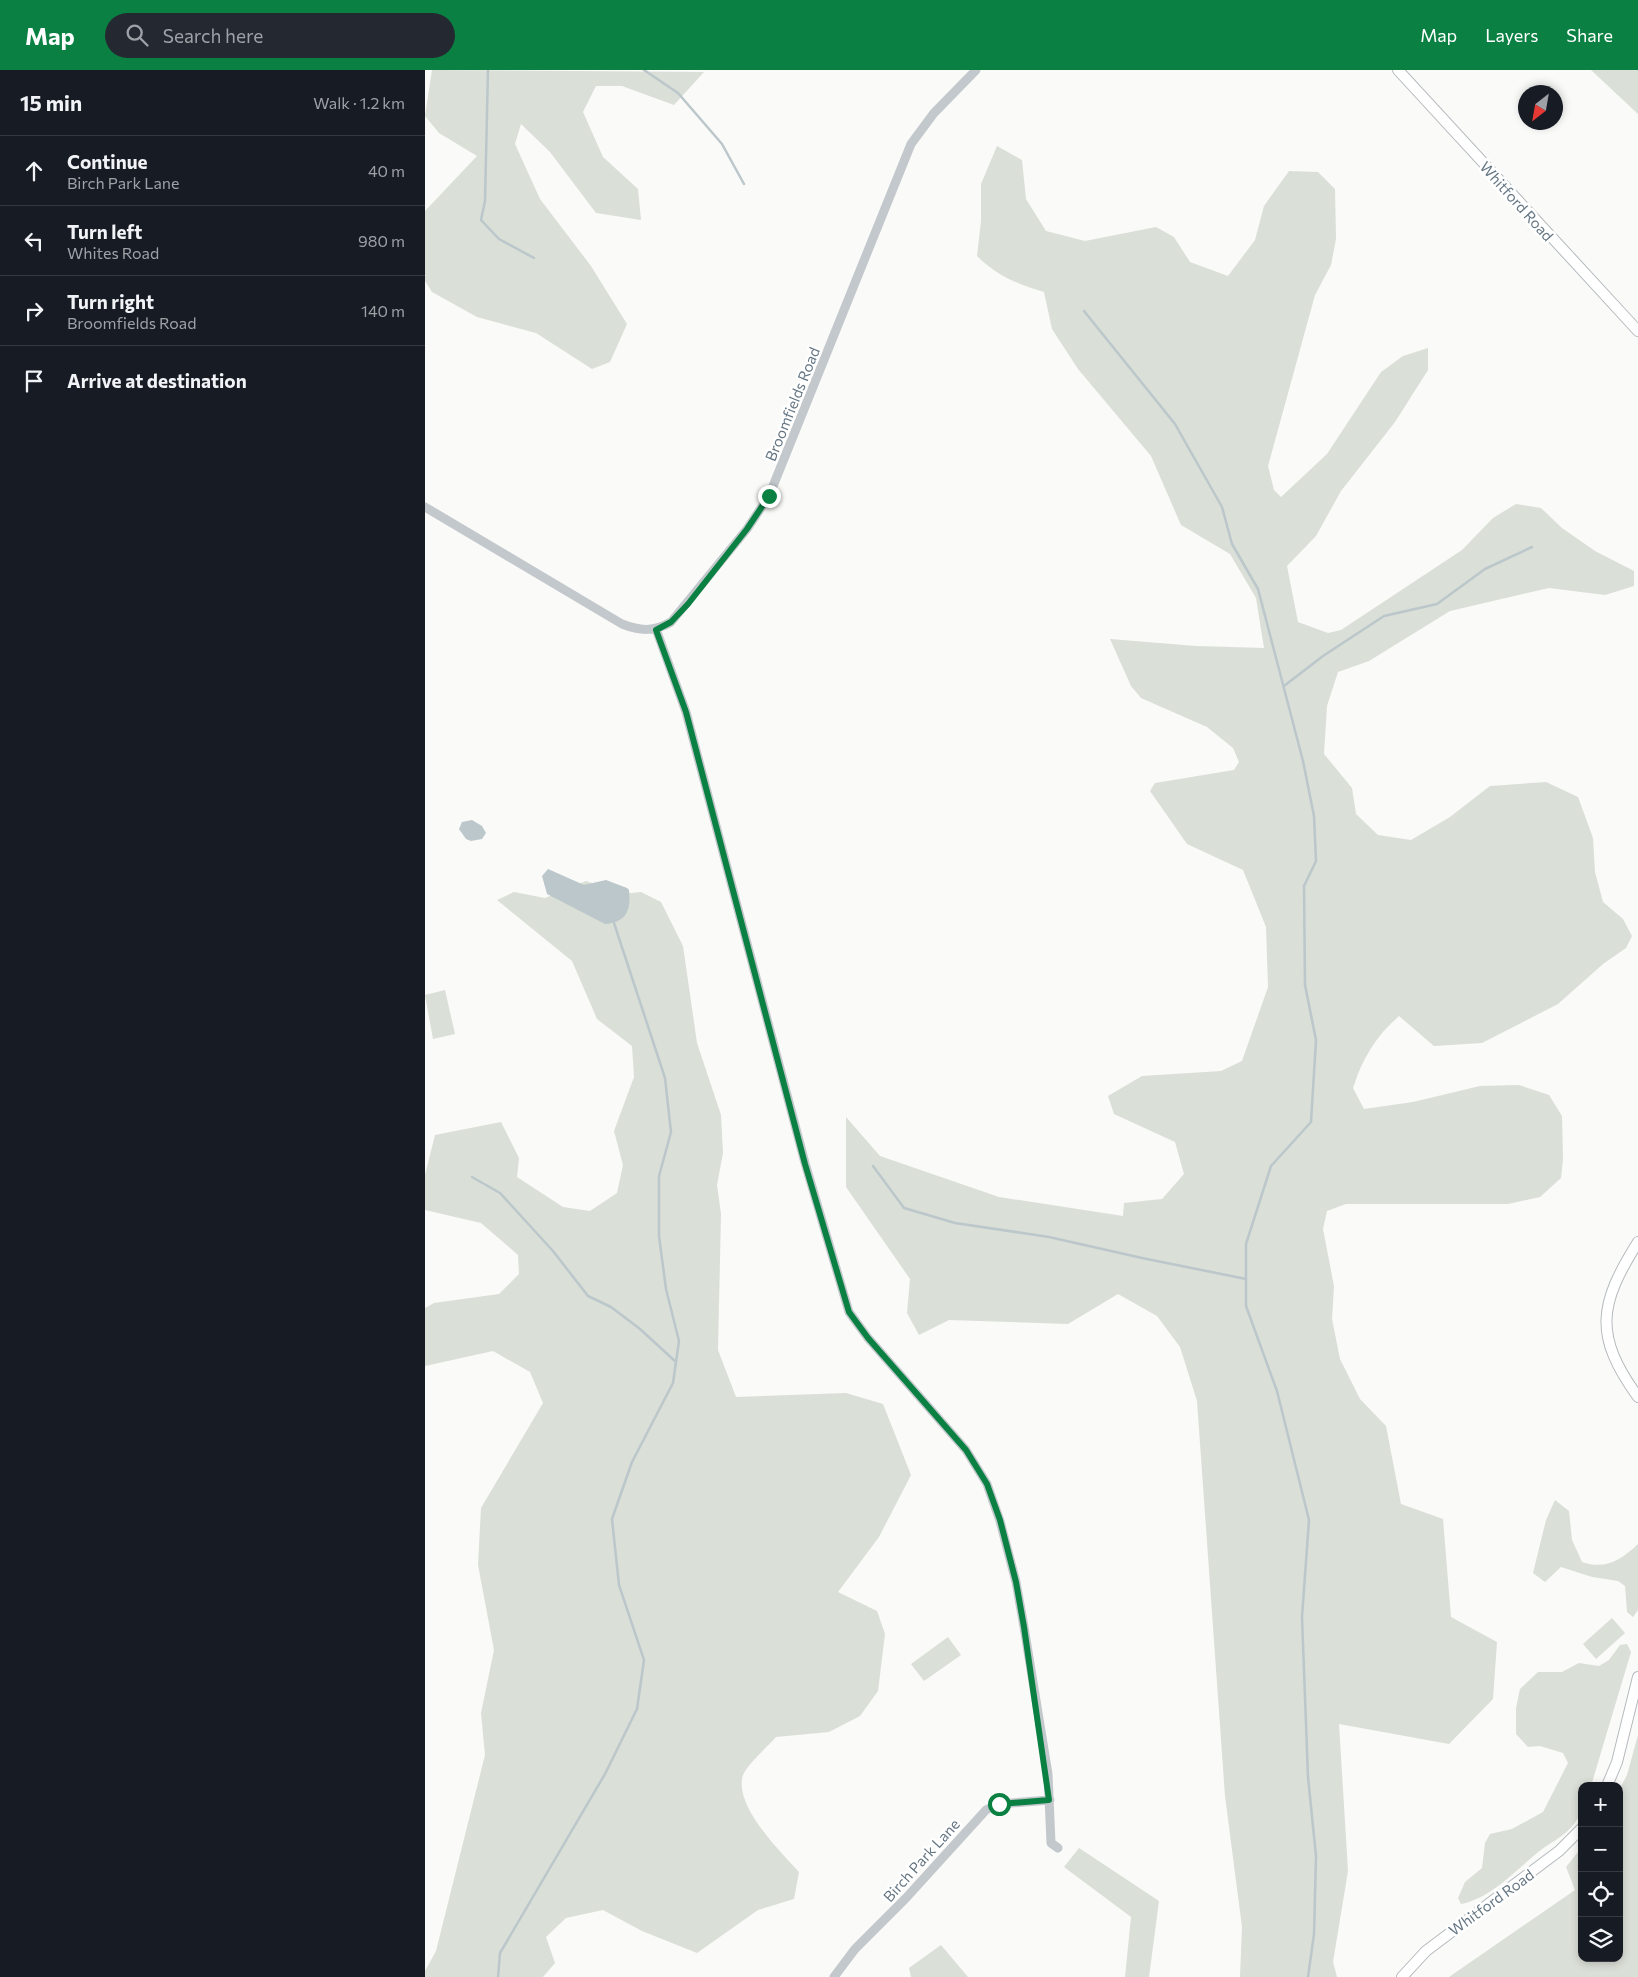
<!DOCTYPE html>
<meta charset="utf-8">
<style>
:root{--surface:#171b24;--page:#242831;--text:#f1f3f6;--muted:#9ea1a6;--line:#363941;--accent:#0b8043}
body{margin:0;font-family:Commissioner,sans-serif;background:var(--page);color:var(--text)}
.controls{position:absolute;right:15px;bottom:15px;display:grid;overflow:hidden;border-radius:10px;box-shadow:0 2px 8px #0003}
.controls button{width:45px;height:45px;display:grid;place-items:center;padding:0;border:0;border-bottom:1px solid var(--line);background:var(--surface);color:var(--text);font:25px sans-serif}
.compass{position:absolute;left:1093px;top:15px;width:45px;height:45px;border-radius:50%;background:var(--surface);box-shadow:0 2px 8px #0003;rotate:211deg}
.stop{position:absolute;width:15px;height:15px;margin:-11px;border:4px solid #0b8043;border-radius:50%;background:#fff}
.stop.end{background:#0b8043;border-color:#fff;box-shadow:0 1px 5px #0008}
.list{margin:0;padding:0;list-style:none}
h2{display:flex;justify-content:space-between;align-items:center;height:65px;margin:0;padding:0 20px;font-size:21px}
h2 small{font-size:16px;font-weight:400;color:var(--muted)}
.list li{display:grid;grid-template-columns:32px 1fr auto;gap:15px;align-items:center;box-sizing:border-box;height:70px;padding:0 20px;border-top:1px solid var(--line)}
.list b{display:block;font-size:19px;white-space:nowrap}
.list p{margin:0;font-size:16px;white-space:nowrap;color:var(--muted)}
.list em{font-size:16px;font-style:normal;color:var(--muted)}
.icon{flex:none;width:28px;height:28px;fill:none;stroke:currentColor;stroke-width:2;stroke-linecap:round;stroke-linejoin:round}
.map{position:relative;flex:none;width:1213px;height:1907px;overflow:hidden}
header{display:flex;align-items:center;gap:30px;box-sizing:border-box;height:70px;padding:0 25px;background:var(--accent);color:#fff}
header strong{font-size:24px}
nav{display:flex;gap:28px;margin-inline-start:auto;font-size:18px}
.search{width:350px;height:45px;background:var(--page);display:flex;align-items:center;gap:12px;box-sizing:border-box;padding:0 18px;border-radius:28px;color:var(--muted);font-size:19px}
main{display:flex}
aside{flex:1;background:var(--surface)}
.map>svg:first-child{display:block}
.green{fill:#dadfd7}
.water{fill:#bbc7cb}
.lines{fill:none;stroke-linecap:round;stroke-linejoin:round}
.stream{stroke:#bbc7cb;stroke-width:2.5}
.major-casing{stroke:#b5babe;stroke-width:12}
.minor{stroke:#c3c8cc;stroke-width:9}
.major{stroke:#fff;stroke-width:10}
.route{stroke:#0b8043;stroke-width:6}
.labels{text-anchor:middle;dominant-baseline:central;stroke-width:5;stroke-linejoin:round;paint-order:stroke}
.street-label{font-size:15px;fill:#657683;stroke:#fff}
</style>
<header>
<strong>Map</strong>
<div class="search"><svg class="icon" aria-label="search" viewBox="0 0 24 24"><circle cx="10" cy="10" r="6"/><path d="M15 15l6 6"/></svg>Search here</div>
<nav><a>Map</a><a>Layers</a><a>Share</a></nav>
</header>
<main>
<aside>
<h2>15 min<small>Walk · 1.2 km</small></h2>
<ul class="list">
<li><svg class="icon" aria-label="ahead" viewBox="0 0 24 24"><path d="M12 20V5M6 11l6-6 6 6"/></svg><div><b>Continue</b><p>Birch Park Lane</p></div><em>40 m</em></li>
<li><svg class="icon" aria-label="left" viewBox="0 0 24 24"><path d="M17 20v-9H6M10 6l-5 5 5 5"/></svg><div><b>Turn left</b><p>Whites Road</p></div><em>980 m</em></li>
<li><svg class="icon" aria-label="right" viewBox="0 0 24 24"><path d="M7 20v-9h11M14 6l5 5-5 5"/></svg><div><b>Turn right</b><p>Broomfields Road</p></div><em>140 m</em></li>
<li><svg class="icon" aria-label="arrive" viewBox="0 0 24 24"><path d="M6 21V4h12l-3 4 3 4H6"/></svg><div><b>Arrive at destination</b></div></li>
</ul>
</aside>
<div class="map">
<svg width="1213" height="1907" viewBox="0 0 1213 1907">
<rect width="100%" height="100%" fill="#fafaf8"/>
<path class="green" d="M7,0L279,2L249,35L197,16H171L158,42L178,87L213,119L216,150L171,143L125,82L96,54L90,74L115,129L166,196L202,254L185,292L167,299L111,263L52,247L7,222L0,211V141L52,86L14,63L0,46Z
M1166,0H1213V44Z
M572,76L597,90L601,129L621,161L660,171L731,157L749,167L765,192L803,206L830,170L839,136L864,101L893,102L910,119L911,169L906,195L890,225L843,396L849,420L856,427L902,384L956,302L978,286L1003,278V300L970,352L916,421L891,466L862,496L873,552L903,563L916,560L1037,480L1068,448L1091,434L1116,438L1137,458L1170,481L1209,501V516L1180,525L1124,518L1025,541L944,591L913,602L902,636L899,684L927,718L931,744L953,765L986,770L1025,747L1065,716L1121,712L1153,727L1168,768L1170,802L1178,832L1198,849L1207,866L1201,878L1178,894L1133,934L1057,973L1009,976L974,946C951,966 937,989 928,1018L939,1039L988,1032L1055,1016L1094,1015L1124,1025L1137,1046L1138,1089L1136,1108L1115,1127L1083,1134H921L902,1141L898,1159L909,1216L907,1249L915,1289L935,1329L961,1356L976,1434L1018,1449L1026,1547L1072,1572L1068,1629L1024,1674L914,1654L923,1801L908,1892L912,1907H815L817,1857L800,1726L772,1331L755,1277L732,1246L693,1224L643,1254L524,1250L494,1265L482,1243L485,1209L421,1117V1047L455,1086L574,1127L698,1146L699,1133L737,1129L759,1104L750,1072L689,1044L683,1026L717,1006L796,1001L817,991L843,917L841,857L818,800L762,774L725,721L730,713L809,700L814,692L808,678L782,657L716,628L706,616L685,569L771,576L839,578L831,528L805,484L756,455L726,386L653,299L627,259L619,222C590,213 574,207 552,186L556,151V114Z
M161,811L197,824L216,822L236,832L258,876L272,973L296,1045L298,1083L292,1115L296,1144L293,1280L311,1327L421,1323L458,1334L486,1405L454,1467L413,1522L452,1541L460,1564L453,1621L435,1646L404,1662L351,1667C343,1676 321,1696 318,1705C308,1735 355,1781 374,1802L369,1829L333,1840L272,1883L217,1861L178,1840L141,1848L121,1867L130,1893L118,1907H0V1901L11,1881L60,1685L56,1643L69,1580L53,1495L56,1438L118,1333L105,1302L68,1281L0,1296V1238L9,1233L74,1224L94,1204L93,1185L56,1153L0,1140V1105L10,1065L76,1052L94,1088L92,1107L138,1137L165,1141L192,1123L198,1095L189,1061L209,1007L207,976L172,949L147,891L72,830L89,822L120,828Z
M20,920L30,964L8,969L0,925Z
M1130,1430L1144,1441L1147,1470L1157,1492C1181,1500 1196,1490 1213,1474V1540L1208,1547L1202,1542L1200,1516L1193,1511L1167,1507L1136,1497L1120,1512L1108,1503L1121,1450Z
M1187,1548L1200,1563L1171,1589L1158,1574Z
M523,1567L536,1585L499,1611L486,1594Z
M1202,1574L1206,1582L1166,1716H1157C1157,1723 1159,1736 1156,1742C1146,1765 1128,1770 1112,1783C1089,1802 1066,1828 1036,1834L1033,1828L1040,1812L1057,1798L1060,1773L1065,1764L1087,1759L1118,1742L1143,1693L1138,1683L1115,1676L1103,1677L1091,1664V1638L1095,1619L1113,1602H1137L1154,1593L1174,1596L1184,1590L1195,1575Z
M1213,1665V1907H1024L1150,1820L1141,1797L1157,1777V1888H1194V1720L1202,1705Z
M654,1778L734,1831L724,1907H700L706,1847L639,1797Z
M516,1875L543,1907H486L484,1898Z"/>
<path class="water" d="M47,750L57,756L61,763L57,769L46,771L41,769L34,759L37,752Z
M123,799L159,815L181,810L202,818L204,820C206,840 202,852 180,854L122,824L117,806Z"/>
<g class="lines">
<path class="stream" d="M63,0L60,131L56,150L74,169L109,188
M219,0L253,23L297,74L319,114
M659,241L750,354L797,437L807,474L833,519L878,691L889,746L891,791L879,816L880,915L891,970L886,1052L846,1096L821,1174V1236L852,1321L884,1450L877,1547L883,1707L891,1786L889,1864L883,1907
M859,616L898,586L959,546L1012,534L1060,499L1107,477
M448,1096L479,1138L530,1153L624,1167L717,1188L821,1209
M47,1107L75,1123L128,1181L163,1226L186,1237L215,1259L251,1292
M73,1907L75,1883L180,1704L212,1639L219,1590L194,1515L187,1449L207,1392L248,1313L254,1271L241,1219L234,1166V1106L246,1062L240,1008L189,853"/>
<defs>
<path id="major" d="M973,0L1213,261
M1213,1172C1174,1234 1168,1265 1213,1327
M1182,1716L1192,1692L1213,1607
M977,1907L1001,1881L1134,1781L1157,1758"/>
</defs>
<use href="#major" class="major-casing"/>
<path class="minor" d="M0,437L197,554C215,561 229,562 246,552L322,459L344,426L486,74L509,43L551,0
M231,559L261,642L380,1093L424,1242L443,1268L541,1380L562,1414L575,1451L591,1512L599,1557L623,1704L626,1773L633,1778
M409,1907L430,1879L481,1828L561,1740L573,1734L625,1730"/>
<use href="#major" class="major"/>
</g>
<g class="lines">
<path class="route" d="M344,426L322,459L263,534L246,552L231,560L261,642L380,1094L424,1242L443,1268L541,1380L562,1414L575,1450L591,1512L599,1557L624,1730L574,1734"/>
</g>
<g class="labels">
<g class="street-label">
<text transform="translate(1092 131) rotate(48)">Whitford Road</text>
<text transform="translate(367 334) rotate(-68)">Broomfields Road</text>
<text transform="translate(496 1790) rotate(-48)">Birch Park Lane</text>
<text transform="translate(1066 1832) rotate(-36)">Whitford Road</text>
</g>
</g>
</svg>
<div class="controls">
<button>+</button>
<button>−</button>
<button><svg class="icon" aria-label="locate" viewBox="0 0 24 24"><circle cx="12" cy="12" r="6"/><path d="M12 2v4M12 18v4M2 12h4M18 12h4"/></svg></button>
<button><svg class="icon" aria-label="layers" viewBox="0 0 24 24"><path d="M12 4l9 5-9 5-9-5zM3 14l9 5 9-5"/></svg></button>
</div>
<svg class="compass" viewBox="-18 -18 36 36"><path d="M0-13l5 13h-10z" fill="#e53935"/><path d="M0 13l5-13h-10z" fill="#9ea1a6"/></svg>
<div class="stop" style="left:574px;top:1734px"></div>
<div class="stop end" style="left:344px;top:426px"></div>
</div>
</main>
